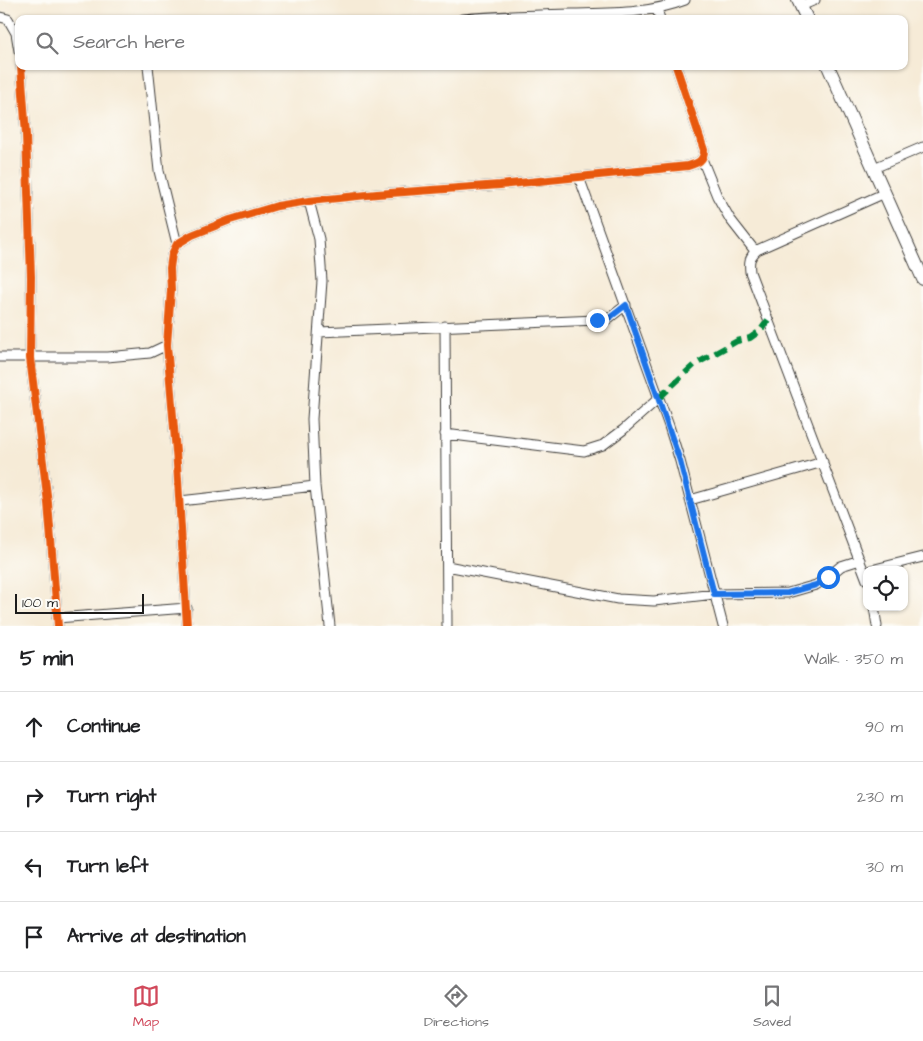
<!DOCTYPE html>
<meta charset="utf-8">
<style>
:root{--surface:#fff;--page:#f2f2f2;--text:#202124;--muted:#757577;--line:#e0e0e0;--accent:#d1495b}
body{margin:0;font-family:"Architects Daughter",sans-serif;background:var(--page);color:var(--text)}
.controls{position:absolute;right:15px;bottom:15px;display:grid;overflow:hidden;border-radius:10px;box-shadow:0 1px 4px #0004}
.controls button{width:45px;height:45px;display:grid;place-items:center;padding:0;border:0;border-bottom:1px solid var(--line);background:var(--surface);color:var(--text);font:25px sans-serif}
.scale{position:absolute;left:15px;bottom:12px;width:129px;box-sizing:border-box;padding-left:5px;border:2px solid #1c1c1c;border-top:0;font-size:14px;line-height:18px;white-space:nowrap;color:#1c1c1c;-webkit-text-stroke:4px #fdfcf7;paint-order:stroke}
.stop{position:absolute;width:15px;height:15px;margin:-11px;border:4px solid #1a73e8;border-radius:50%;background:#fff}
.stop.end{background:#1a73e8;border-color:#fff;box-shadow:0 1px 5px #0008}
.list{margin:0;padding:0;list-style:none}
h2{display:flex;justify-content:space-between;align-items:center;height:65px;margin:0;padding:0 20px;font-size:21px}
h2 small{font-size:16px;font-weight:400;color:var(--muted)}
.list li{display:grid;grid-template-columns:32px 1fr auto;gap:15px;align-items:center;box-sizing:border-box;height:70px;padding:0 20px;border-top:1px solid var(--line)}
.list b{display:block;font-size:19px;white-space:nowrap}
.list em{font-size:16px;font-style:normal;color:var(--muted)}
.icon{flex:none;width:28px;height:28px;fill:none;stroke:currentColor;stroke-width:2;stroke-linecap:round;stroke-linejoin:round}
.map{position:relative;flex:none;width:923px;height:626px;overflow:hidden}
.search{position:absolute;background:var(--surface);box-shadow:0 1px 4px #0004;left:15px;right:15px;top:15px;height:55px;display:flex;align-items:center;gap:12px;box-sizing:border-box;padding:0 18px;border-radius:10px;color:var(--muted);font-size:19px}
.sheet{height:345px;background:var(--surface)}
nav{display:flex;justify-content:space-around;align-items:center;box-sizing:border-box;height:70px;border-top:1px solid var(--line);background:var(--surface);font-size:14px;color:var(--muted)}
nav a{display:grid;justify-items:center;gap:2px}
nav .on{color:var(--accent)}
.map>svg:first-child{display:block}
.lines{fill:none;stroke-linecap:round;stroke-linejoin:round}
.minor-casing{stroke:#3d3b38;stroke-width:11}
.secondary-casing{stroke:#3d3b38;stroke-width:14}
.minor{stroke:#fff;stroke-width:9}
.secondary{stroke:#fff;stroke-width:12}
.quiet{stroke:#00873e;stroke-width:6;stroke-dasharray:12 6;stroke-linecap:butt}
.cycleway-casing{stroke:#fdfcf7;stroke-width:11}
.cycleway{stroke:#e8590c;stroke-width:8}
.route{stroke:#1a73e8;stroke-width:6}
</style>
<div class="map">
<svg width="923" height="626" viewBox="0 0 923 626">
<rect width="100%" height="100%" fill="#fdfcf7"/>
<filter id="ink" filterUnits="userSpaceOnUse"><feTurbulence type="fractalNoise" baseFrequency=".02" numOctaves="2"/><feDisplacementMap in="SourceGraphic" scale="10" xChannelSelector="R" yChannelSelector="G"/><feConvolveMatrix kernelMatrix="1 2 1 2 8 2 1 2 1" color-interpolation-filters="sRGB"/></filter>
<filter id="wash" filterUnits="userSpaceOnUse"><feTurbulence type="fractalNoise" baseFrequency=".0096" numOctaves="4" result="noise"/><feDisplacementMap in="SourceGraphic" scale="20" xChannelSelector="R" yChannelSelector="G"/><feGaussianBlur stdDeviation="1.12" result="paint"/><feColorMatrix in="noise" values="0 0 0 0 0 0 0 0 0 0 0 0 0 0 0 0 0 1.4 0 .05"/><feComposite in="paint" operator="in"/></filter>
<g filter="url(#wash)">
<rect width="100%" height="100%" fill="#f6ebd7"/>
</g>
<g filter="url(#ink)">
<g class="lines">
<defs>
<path id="minor" d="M801,6L815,0
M657,9L660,19
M0,17L8,19L16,33L19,51
M462,19C498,16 535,15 572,14C611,13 649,14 685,0
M21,66L26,135L31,277L30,358L48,503L58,626
M148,66L159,171L177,244
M702,159L717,196L730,219L755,251
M874,168L923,147
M579,177L669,426L680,461L723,626
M309,201L319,239L322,281L312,419L315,486L330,626
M445,326L447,626
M319,332L597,320L608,319L626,305
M0,357H107L150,353L167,345
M445,434L584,451L603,445L623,430L659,398
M690,500L823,462
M180,501L315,486
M447,566L618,599L654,601L715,594L788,593L816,585L828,577L841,566L860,560
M871,570L923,557
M867,580L750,272C749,262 749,257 757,250L885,193
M874,607L877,626
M57,618L187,608
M187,626L177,464L167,345L171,290L170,268L172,254L177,244L192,235L230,220L277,206L309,201L377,194L500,185L688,166C698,163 704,161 704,150L676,66"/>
<path id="secondary" d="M798,0L807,19
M828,66L923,279"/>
</defs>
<use href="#minor" class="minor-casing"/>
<use href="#secondary" class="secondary-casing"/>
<use href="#minor" class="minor"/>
<use href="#secondary" class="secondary"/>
<path class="quiet" d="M659,398L694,365L737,341L750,338L760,331L768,320"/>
<defs>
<path id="cycleway" d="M21,66L26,135L31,277L30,358L48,503L58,626
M187,626L177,464L167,345L171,290L170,268L172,254L177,244L192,235L230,220L277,206L309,201L377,194L500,185L688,166C698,163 704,161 704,150L676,66"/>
</defs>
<use href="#cycleway" class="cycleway-casing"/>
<use href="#cycleway" class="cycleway"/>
</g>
</g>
<g class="lines" filter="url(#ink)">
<path class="route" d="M597,320L608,319L626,305L680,461L714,594L788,593L816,585L828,577"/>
</g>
</svg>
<div class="controls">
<button><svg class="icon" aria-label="locate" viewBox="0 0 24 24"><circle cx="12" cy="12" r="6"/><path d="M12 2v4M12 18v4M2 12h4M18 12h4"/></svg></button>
</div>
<div class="scale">100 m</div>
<div class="stop" style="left:828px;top:577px"></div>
<div class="stop end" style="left:597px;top:320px"></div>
<div class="search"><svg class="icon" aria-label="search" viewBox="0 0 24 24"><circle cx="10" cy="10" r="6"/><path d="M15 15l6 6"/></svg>Search here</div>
</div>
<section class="sheet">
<h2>5 min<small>Walk · 350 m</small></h2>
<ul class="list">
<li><svg class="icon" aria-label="ahead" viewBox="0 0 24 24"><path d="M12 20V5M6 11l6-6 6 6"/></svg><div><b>Continue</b></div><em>90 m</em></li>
<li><svg class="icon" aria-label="right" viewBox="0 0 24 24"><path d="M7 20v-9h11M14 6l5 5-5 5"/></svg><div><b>Turn right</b></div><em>230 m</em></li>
<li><svg class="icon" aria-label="left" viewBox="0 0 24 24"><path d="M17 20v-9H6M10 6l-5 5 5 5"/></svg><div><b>Turn left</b></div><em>30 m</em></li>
<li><svg class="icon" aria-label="arrive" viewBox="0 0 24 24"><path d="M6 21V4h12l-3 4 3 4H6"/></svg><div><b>Arrive at destination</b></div></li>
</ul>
</section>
<nav>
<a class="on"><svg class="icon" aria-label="map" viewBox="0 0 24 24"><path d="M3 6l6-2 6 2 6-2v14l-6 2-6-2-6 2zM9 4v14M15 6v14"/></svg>Map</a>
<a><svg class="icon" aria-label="directions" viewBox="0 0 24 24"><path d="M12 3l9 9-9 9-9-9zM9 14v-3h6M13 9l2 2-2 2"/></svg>Directions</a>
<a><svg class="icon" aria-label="saved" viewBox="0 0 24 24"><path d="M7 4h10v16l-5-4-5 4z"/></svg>Saved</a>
</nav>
